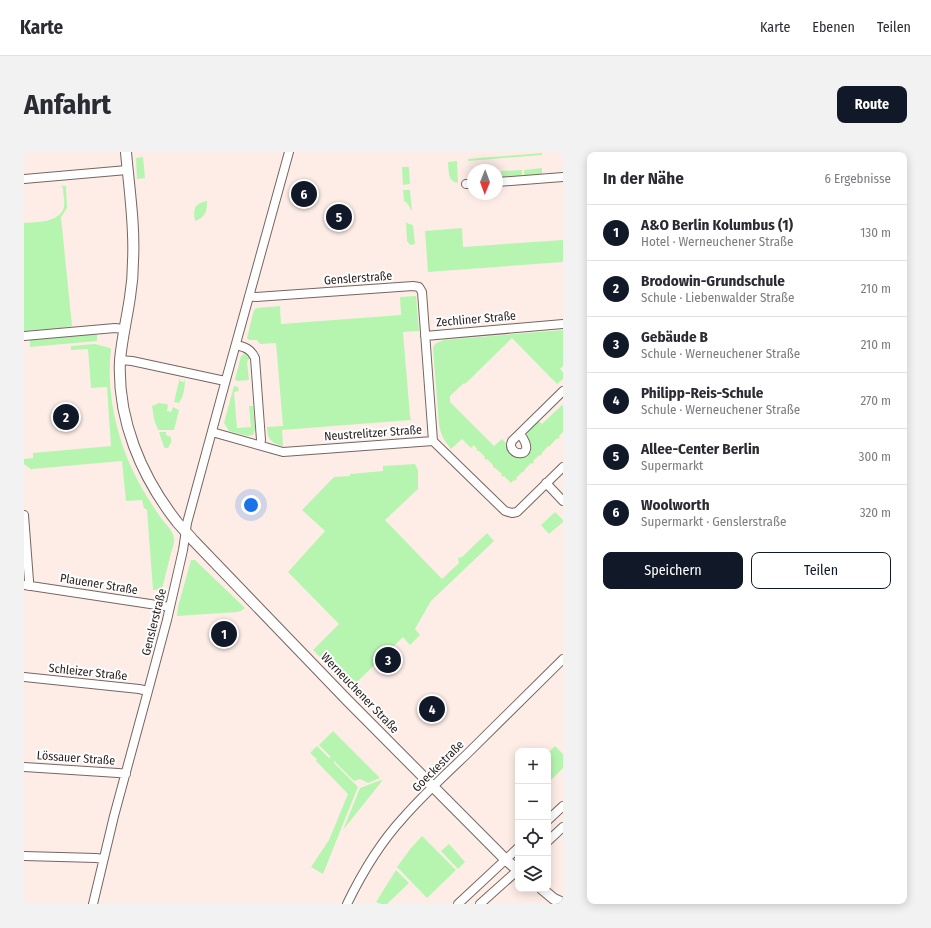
<!DOCTYPE html>
<html lang="de">
<meta charset="utf-8">
<style>
:root{--surface:#fff;--page:#f2f2f3;--text:#2b2b33;--muted:#7c7c81;--line:#e1e1e2;--accent:#111827}
body{margin:0;font-family:"Fira Sans Condensed",sans-serif;background:var(--page);color:var(--text)}
.controls{position:absolute;right:12px;bottom:12px;display:grid;overflow:hidden;border-radius:8px;box-shadow:0 2px 10px #0003}
.controls button{width:36px;height:36px;display:grid;place-items:center;padding:0;border:0;border-bottom:1px solid var(--line);background:var(--surface);color:var(--text);font:20px sans-serif}
.compass{position:absolute;left:443px;top:12px;width:36px;height:36px;border-radius:50%;background:var(--surface);box-shadow:0 2px 10px #0003;rotate:181deg}
.you{position:absolute;left:227px;top:353px;width:14px;height:14px;margin:-10px;border:3px solid #fff;border-radius:50%;background:#1a73e8;box-shadow:0 0 0 6px #1a73e833}
.badge{display:grid;place-items:center;width:26px;height:26px;border-radius:50%;background:var(--accent);color:#fff;font-size:13px;font-weight:700}
.pin{position:absolute;translate:-50% -50%;border:2px solid #fff;box-shadow:0 1px 4px #0006}
.list{margin:0;padding:0;list-style:none}
h2{display:flex;justify-content:space-between;align-items:center;height:52px;margin:0;padding:0 16px;font-size:17px}
h2 small{font-size:13px;font-weight:400;color:var(--muted)}
.list li{display:grid;grid-template-columns:26px 1fr auto;gap:12px;align-items:center;box-sizing:border-box;height:56px;padding:0 16px;border-top:1px solid var(--line)}
.list b{display:block;font-size:15px;white-space:nowrap}
.list p{margin:0;font-size:13px;white-space:nowrap;color:var(--muted)}
.list em{font-size:13px;font-style:normal;color:var(--muted)}
.actions{display:flex;gap:8px;padding:12px 16px}
.actions a{flex:1;padding:9px 0;border:1px solid var(--accent);border-radius:8px;text-align:center;font-size:14px;color:var(--accent)}
.actions .main{background:var(--accent);color:#fff}
.icon{flex:none;width:22px;height:22px;fill:none;stroke:currentColor;stroke-width:2;stroke-linecap:round;stroke-linejoin:round}
.map{position:relative;flex:none;width:539px;height:752px;overflow:hidden;border-radius:8px}
header{display:flex;align-items:center;gap:24px;box-sizing:border-box;height:56px;padding:0 20px;background:var(--surface);border-bottom:1px solid var(--line)}
header strong{font-size:19px}
nav{display:flex;gap:22px;margin-inline-start:auto;font-size:14px}
.intro{display:flex;align-items:center;justify-content:space-between;box-sizing:border-box;height:96px;padding:0 24px}
h1{margin:0;font-size:28px}
.button{padding:10px 18px;border-radius:8px;background:var(--accent);color:#fff;font-size:14px;font-weight:700}
main{display:flex;gap:24px;padding:0 24px}
aside{flex:1;background:var(--surface);border-radius:8px;box-shadow:0 2px 10px #0003}
.map>svg:first-child{display:block}
.green{fill:#b6f5b0}
.lines{fill:none;stroke-linecap:round;stroke-linejoin:round}
.minor-casing{stroke:#756661;stroke-width:10}
.tertiary-casing{stroke:#756661;stroke-width:12}
.minor{stroke:#fff;stroke-width:8}
.tertiary{stroke:#fff;stroke-width:10}
.labels{text-anchor:middle;dominant-baseline:central;stroke-width:4;stroke-linejoin:round;paint-order:stroke}
.street-label{font-size:12px;fill:#292321;stroke:#fefefe}
</style>
<header>
<strong>Karte</strong>
<nav><a>Karte</a><a>Ebenen</a><a>Teilen</a></nav>
</header>
<div class="intro"><h1>Anfahrt</h1><a class="button">Route</a></div>
<main>
<div class="map">
<svg width="539" height="752" viewBox="0 0 539 752">
<rect width="100%" height="100%" fill="#feede7"/>
<path class="green" d="M518,1V3L444,9V7Z
M119,5L121,26L113,27L112,6Z
M433,9L434,31C423,29 425,19 424,10Z
M378,15H385L386,32L379,33Z
M518,16V23L500,25V18Z
M498,18V26L478,27L477,19Z
M37,34H43L42,35L43,56L37,65L48,174L37,176L0,179V71C12,70 36,71 40,55C41,49 39,42 39,36Z
M379,38H386L388,59L383,51L380,49Z
M183,49C183,59 182,65 171,69C169,58 170,51 183,49Z
M382,70L385,72L389,73L391,92L386,93L383,89Z
M438,76L439,95L539,88V110L404,120L401,79Z
M392,144L395,179L379,180L386,264L387,268L258,278L259,294C247,291 244,288 243,275L259,274L252,191L236,192L233,188H225L223,186L230,158L233,156L256,154L257,172L377,163L376,145Z
M539,178V214L536,217L539,220V227L533,232L488,186L441,232L440,231L426,244V250L470,294L478,287L483,292L481,294L482,295C487,301 492,307 500,304C503,303 506,301 507,298C509,291 501,285 503,280C504,276 510,271 513,268L518,272L538,253L539,254V280L535,284L536,285L534,287L533,286L525,295L524,294L518,301V302L516,304L515,303L509,309L510,310L508,312L507,311L501,317V318L499,320H498L492,326L493,327L491,329L490,328L487,331L480,324L479,325L477,323L478,322L471,316H470L469,315V313L463,307L462,308L460,306L461,305L455,299H454L452,298L453,297L450,293L447,296L438,287L427,297C420,288 417,284 415,272L409,196C410,191 415,190 420,188Z
M71,181L73,183V189L6,195V188L7,186Z
M71,192L86,196L87,197C81,246 96,301 122,343C127,351 132,359 137,366C142,373 149,378 150,387C151,391 148,397 147,401C144,413 141,425 138,437L129,438L123,358L120,356L118,348L102,349L98,309L8,317V318L0,312V307L9,306V301L87,294L83,235L67,236L64,197L47,198V194Z
M220,199L225,201L228,207H225L223,210L225,228L214,229L211,228L217,204L219,203Z
M156,225V229L160,230L161,226C161,235 160,244 155,251L150,250Z
M210,234L214,235L215,239L210,240L213,276L227,275L225,254H229L231,278L229,283L223,284L205,279L200,271Z
M135,251L143,252L144,254L143,259L147,260L149,255L155,258L150,278H134L130,267L128,254Z
M135,280H142V283L147,285V291L144,296H141L140,295Z
M391,312L394,318V337L361,368L418,427L435,411L434,406L438,405L463,381L470,389L407,449L391,477L396,483L386,493L379,485L333,530L337,536L332,542L289,498L315,472L264,420L301,379L278,358L310,325L326,324V322L359,319V314Z
M531,360L539,368V370L525,382L517,373Z
M167,408H171L221,456L217,459L213,460L153,464L154,455Z
M309,579L356,626L344,631L336,627L330,629L310,609V611L334,635L323,662L299,722L287,715L305,688L324,642L292,609L293,607L286,601L293,594L305,606L307,605L295,593Z
M531,594L539,602V616L524,631V601Z
M357,628L358,629L319,678L336,636Z
M398,684L432,718L403,746L373,715L387,696Z
M425,692L441,710L434,717L417,699Z
M372,718L385,731L363,752H357L352,750Z"/>
<g class="lines">
<defs>
<path id="minor" d="M0,27L103,18
M473,30L539,25
M442,32H449
M225,144L232,145L389,134L395,135L398,140L409,289
M0,184L91,176L100,177
M401,184L539,172
M212,193C221,195 227,197 231,206L237,288L236,293
M96,208L108,209L201,229
M188,280L259,300L409,289L481,359L488,361L493,360L539,315
M496,282C516,308 481,305 488,289L539,239
M522,331L539,349
M0,363L5,429V434
M0,433L146,455
M0,525L115,537L124,539
M0,615L94,621L102,622
M524,668L539,654
M524,689L539,675
M0,704L72,706L79,707
M69,752L90,664L124,539L143,468L159,398L163,371L203,224L265,0
M323,752C338,721 356,691 379,666C399,643 422,622 444,601C475,570 507,539 539,507
M434,752L494,696
M456,752L494,718"/>
<path id="tertiary" d="M102,0C105,36 111,73 109,109C109,121 108,133 106,145C103,166 98,186 96,208C93,267 117,324 153,370C158,376 164,382 169,388L324,549L482,708L494,718
M518,737L530,747L539,751"/>
</defs>
<use href="#minor" class="minor-casing"/>
<use href="#tertiary" class="tertiary-casing"/>
<use href="#minor" class="minor"/>
<use href="#tertiary" class="tertiary"/>
</g>
<g class="labels">
<g class="street-label">
<text transform="translate(334 126) rotate(-4)">Genslerstraße</text>
<text transform="translate(452 167) rotate(-5)">Zechliner Straße</text>
<text transform="translate(349 281) rotate(-4)">Neustrelitzer Straße</text>
<text transform="translate(75 432) rotate(9)">Plauener Straße</text>
<text transform="translate(130 470) rotate(-76)">Genslerstraße</text>
<text transform="translate(64 520) rotate(6)">Schleizer Straße</text>
<text transform="translate(336 541) rotate(46)">Werneuchener Straße</text>
<text transform="translate(52 606) rotate(4)">Lössauer Straße</text>
<text transform="translate(414 614) rotate(-45)">Goeckestraße</text>
</g>
</g>
</svg>
<div class="controls">
<button>+</button>
<button>−</button>
<button><svg class="icon" aria-label="locate" viewBox="0 0 24 24"><circle cx="12" cy="12" r="6"/><path d="M12 2v4M12 18v4M2 12h4M18 12h4"/></svg></button>
<button><svg class="icon" aria-label="layers" viewBox="0 0 24 24"><path d="M12 4l9 5-9 5-9-5zM3 14l9 5 9-5"/></svg></button>
</div>
<svg class="compass" viewBox="-18 -18 36 36"><path d="M0-13l5 13h-10z" fill="#e53935"/><path d="M0 13l5-13h-10z" fill="#7c7c81"/></svg>
<div class="you"></div>
<div class="pin badge" style="left:200px;top:482px">1</div>
<div class="pin badge" style="left:42px;top:265px">2</div>
<div class="pin badge" style="left:364px;top:508px">3</div>
<div class="pin badge" style="left:408px;top:557px">4</div>
<div class="pin badge" style="left:315px;top:65px">5</div>
<div class="pin badge" style="left:280px;top:42px">6</div>
</div>
<aside>
<h2>In der Nähe<small>6 Ergebnisse</small></h2>
<ul class="list">
<li><span class="badge">1</span><div><b>A&amp;O Berlin Kolumbus (1)</b><p>Hotel · Werneuchener Straße</p></div><em>130 m</em></li>
<li><span class="badge">2</span><div><b>Brodowin-Grundschule</b><p>Schule · Liebenwalder Straße</p></div><em>210 m</em></li>
<li><span class="badge">3</span><div><b>Gebäude B</b><p>Schule · Werneuchener Straße</p></div><em>210 m</em></li>
<li><span class="badge">4</span><div><b>Philipp-Reis-Schule</b><p>Schule · Werneuchener Straße</p></div><em>270 m</em></li>
<li><span class="badge">5</span><div><b>Allee-Center Berlin</b><p>Supermarkt</p></div><em>300 m</em></li>
<li><span class="badge">6</span><div><b>Woolworth</b><p>Supermarkt · Genslerstraße</p></div><em>320 m</em></li>
</ul>
<div class="actions"><a class="main">Speichern</a><a>Teilen</a></div>
</aside>
</main>
